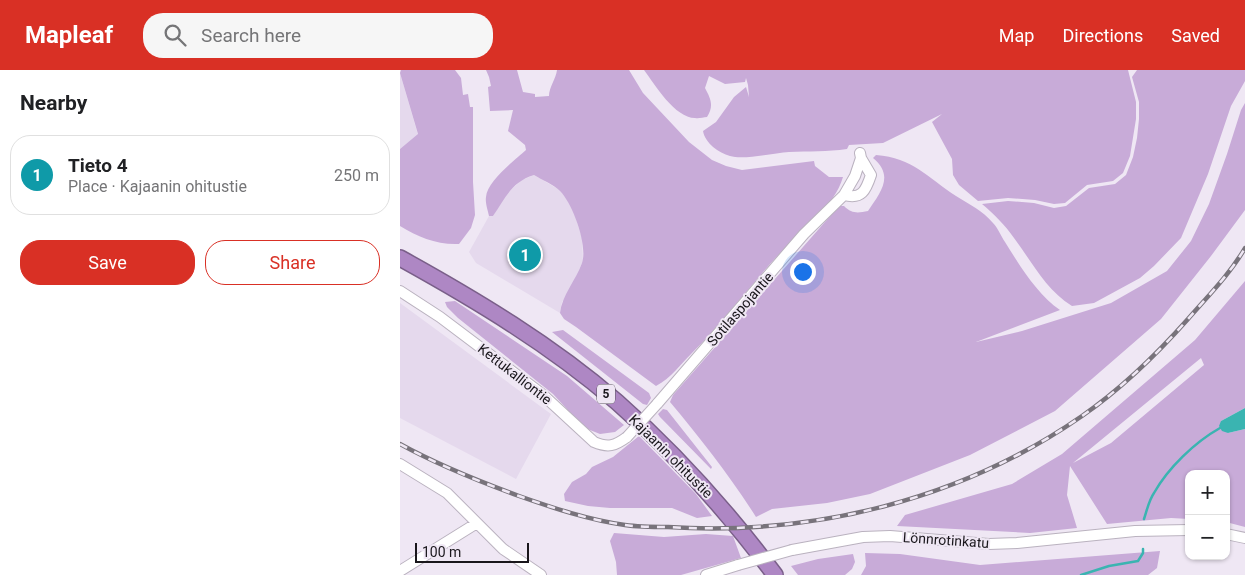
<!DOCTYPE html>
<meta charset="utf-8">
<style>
:root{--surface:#fff;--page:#f6f6f6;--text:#202124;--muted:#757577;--line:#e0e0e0;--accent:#d93025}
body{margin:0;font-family:Roboto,sans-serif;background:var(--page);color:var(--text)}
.controls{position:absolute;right:15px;bottom:15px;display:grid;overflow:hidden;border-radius:10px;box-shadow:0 1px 4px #0004}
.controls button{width:45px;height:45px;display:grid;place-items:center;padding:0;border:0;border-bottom:1px solid var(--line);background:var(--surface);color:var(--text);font:25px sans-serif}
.scale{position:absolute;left:15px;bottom:12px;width:114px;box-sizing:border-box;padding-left:5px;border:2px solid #19161b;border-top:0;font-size:14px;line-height:18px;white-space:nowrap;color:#19161b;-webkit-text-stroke:4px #efe7f4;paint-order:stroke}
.you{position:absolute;left:402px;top:201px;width:18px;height:18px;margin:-12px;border:4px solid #fff;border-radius:50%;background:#1a73e8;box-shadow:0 0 0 8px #1a73e833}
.badge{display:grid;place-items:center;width:32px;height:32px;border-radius:50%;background:var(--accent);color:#fff;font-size:16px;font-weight:700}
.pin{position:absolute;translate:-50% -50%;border:2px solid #fff;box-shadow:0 1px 5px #0006}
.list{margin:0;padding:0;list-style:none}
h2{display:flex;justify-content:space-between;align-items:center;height:65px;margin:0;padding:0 20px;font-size:21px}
h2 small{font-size:16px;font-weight:400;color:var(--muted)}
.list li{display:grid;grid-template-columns:32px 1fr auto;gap:15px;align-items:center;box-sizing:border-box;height:80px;margin:0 10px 10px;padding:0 10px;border:1px solid var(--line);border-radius:20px}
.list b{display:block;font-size:19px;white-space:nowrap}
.list p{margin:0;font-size:16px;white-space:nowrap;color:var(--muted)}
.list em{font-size:16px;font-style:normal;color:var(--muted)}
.actions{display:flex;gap:10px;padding:15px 20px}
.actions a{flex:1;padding:11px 0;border:1px solid var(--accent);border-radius:20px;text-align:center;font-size:18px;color:var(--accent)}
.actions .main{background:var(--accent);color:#fff}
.icon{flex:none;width:28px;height:28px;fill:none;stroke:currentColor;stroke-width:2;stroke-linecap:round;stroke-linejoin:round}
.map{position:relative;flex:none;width:845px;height:505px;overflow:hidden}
header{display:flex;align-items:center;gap:30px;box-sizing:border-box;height:70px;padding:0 25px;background:var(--accent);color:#fff}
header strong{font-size:24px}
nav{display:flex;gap:28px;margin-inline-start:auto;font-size:18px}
.search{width:350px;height:45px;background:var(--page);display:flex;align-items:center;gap:12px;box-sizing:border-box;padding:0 18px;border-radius:20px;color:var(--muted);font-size:19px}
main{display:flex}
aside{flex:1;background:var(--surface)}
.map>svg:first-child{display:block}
.built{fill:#e5d9ed}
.green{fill:#c8abd8;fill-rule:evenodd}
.water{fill:#3ab4b1}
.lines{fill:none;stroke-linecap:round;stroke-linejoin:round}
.stream{stroke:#3ab4b1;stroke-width:2.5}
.minor-casing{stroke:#bab2bf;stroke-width:12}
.highway-casing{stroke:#7a5f89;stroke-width:18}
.minor{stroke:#fff;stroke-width:10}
.highway{stroke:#ae87c4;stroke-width:15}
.rail-casing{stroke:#78737b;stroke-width:4.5}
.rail{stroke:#efe7f4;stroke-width:2.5;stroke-dasharray:8;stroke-linecap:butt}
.minor-bridge-casing{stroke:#bab2bf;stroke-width:12;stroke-linecap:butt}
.minor-bridge{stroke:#fff;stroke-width:10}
.labels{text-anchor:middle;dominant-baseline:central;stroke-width:4;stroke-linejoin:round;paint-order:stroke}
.shield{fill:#efe7f4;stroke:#59555c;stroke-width:1}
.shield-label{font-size:12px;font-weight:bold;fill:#19161b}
.street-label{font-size:14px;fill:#19161b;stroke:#efe7f4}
</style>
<header>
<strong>Mapleaf</strong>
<div class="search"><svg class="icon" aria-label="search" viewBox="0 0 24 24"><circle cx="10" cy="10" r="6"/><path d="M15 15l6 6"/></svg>Search here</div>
<nav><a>Map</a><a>Directions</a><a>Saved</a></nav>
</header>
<main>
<aside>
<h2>Nearby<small></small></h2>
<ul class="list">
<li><span class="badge" style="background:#0f9aa8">1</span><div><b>Tieto 4</b><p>Place · Kajaanin ohitustie</p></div><em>250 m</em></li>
</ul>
<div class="actions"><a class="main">Save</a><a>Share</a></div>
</aside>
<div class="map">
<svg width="845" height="505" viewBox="0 0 845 505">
<rect width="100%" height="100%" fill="#efe7f4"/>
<path class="built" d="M0,3L18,65L0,79Z
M134,105L158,119L166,127L174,142L182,168L183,191L170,220L162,232L160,243L76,193L69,182L89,146H93L107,123L122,110Z
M0,233L151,344L116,409L0,348Z"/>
<path class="green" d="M1,0H55L61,8L63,25L68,24L70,37H73V112L75,145L71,158L59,174C37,175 18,167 0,156V79L18,64L0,3Z
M86,0H117L123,22L135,24V27L149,26C149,17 156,9 157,0H229L243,23L289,72L312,90L326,96L342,100L414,91L415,96L429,107H443C434,139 392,169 370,194C344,224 320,255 292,283C280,295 271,308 256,316L176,257L164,249L160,243C162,225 176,210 182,193C188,176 173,134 160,121C153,114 142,110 134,105C111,112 105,129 93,146H89C88,141 85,133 86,127C87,111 115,90 126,80L125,75L108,61L113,40L90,41L88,17L91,16L89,7Z
M244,0H728L736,32V49L730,86L723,103L713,111L687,115L665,133L654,134L635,130L608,128L578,131L559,115L553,105L552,89L532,52L542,44L483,73L449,75L447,79C427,82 409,81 389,82C373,83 344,90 330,86C319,83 305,73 303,61L316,52L334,27L346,17L349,27L348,15L346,8L345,12L325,14L309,6L305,18C311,29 314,36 307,47C303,47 299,49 295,48C275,48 255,15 244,0Z
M737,0H845V11L831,36L808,104L781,168L754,196L740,208L694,233L672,236C646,220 632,192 614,168C605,155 594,144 582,134L608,131L634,133L654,138L666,136L689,118L715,114L726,105L733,87L737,68L739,49V32L732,7Z
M845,33V140L811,186L761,249L655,341L570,385L470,424L427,433L372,439L356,447C330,406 301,369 270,332L273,325L439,136H444C452,144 458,143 468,141C480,123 495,106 473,88L476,85C513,88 527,107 556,126C569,134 583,141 593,153C598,158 601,166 605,172C620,196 637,224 660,240L576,272L622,261L711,233L767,201L791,171L809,134L827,84L841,40Z
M845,211V338L821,351L828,363L845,359V457L826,452V404H789V449L771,448L707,454L670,396L667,425L677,458L630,463L497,456L505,445L612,414L662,384L795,270ZM801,288L804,295L711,373L673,393Z
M55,231L167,306L224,355L215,362L200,364L180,356L166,338L153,324L58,248L47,237L45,232Z
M163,260L249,323L251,328L247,335L243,334L152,262Z
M263,339L267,340L312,397L311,399L260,347L258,344Z
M239,366L296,424L312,446L297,448L272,438H210L188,436L165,431L164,424L172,412L186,404L192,397L213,387Z
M214,463L264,467L306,464L333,466L341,488L281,505H217L216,492L210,471Z
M760,481L757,498L748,505H461L466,496L465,483L500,484L580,495Z
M453,484L455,492L452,499L445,505H398L391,496L418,489Z"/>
<path class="water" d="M845,338V359L828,363L822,361L819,356L821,351Z"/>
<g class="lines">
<path class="stream" d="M744,449C747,440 749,430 754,423C768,398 795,372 820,358
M681,505L709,496L738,491L743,483V479"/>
<defs>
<path id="minor" d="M444,125C462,130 466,120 471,105L461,88
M0,221L40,247L142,324L194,372C208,378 215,376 227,367
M257,334L404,164L444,125L455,106L461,88L460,83
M0,394L47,423L103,479L141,505
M826,464L845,468
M392,480L463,467L490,466L589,474L617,473L735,461L789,460
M0,501L77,453
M306,505L338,495"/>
<path id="highway" d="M0,188C76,230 151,275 217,332C276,384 328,442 375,505"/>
</defs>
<use href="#minor" class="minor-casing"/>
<use href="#highway" class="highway-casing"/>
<use href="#minor" class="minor"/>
<use href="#highway" class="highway"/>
<defs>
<path id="rail" d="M0,374C38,395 78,411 119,426C153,438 189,450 225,455C239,457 254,457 268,457C413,466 561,430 682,346C721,319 757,284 788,249C808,226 830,204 845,178"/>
</defs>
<use href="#rail" class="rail-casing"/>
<use href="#rail" class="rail"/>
<defs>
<path id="minor-bridge" d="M227,367L257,334
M338,495L392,480"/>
</defs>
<use href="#minor-bridge" class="minor-bridge-casing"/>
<use href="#minor-bridge" class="minor-bridge"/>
</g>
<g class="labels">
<rect class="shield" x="197" y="314.5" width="18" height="19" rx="4"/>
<g class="shield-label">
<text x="206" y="324">5</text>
</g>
<g class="street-label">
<text transform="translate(340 239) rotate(-49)">Sotilaspojantie</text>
<text transform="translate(115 304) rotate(38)">Kettukalliontie</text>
<text transform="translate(271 386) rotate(45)">Kajaanin ohitustie</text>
<text transform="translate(546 470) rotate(4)">Lönnrotinkatu</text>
</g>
</g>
</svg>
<div class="controls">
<button>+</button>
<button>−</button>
</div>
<div class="scale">100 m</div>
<div class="you"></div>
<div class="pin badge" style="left:125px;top:185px;background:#0f9aa8">1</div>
</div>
</main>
